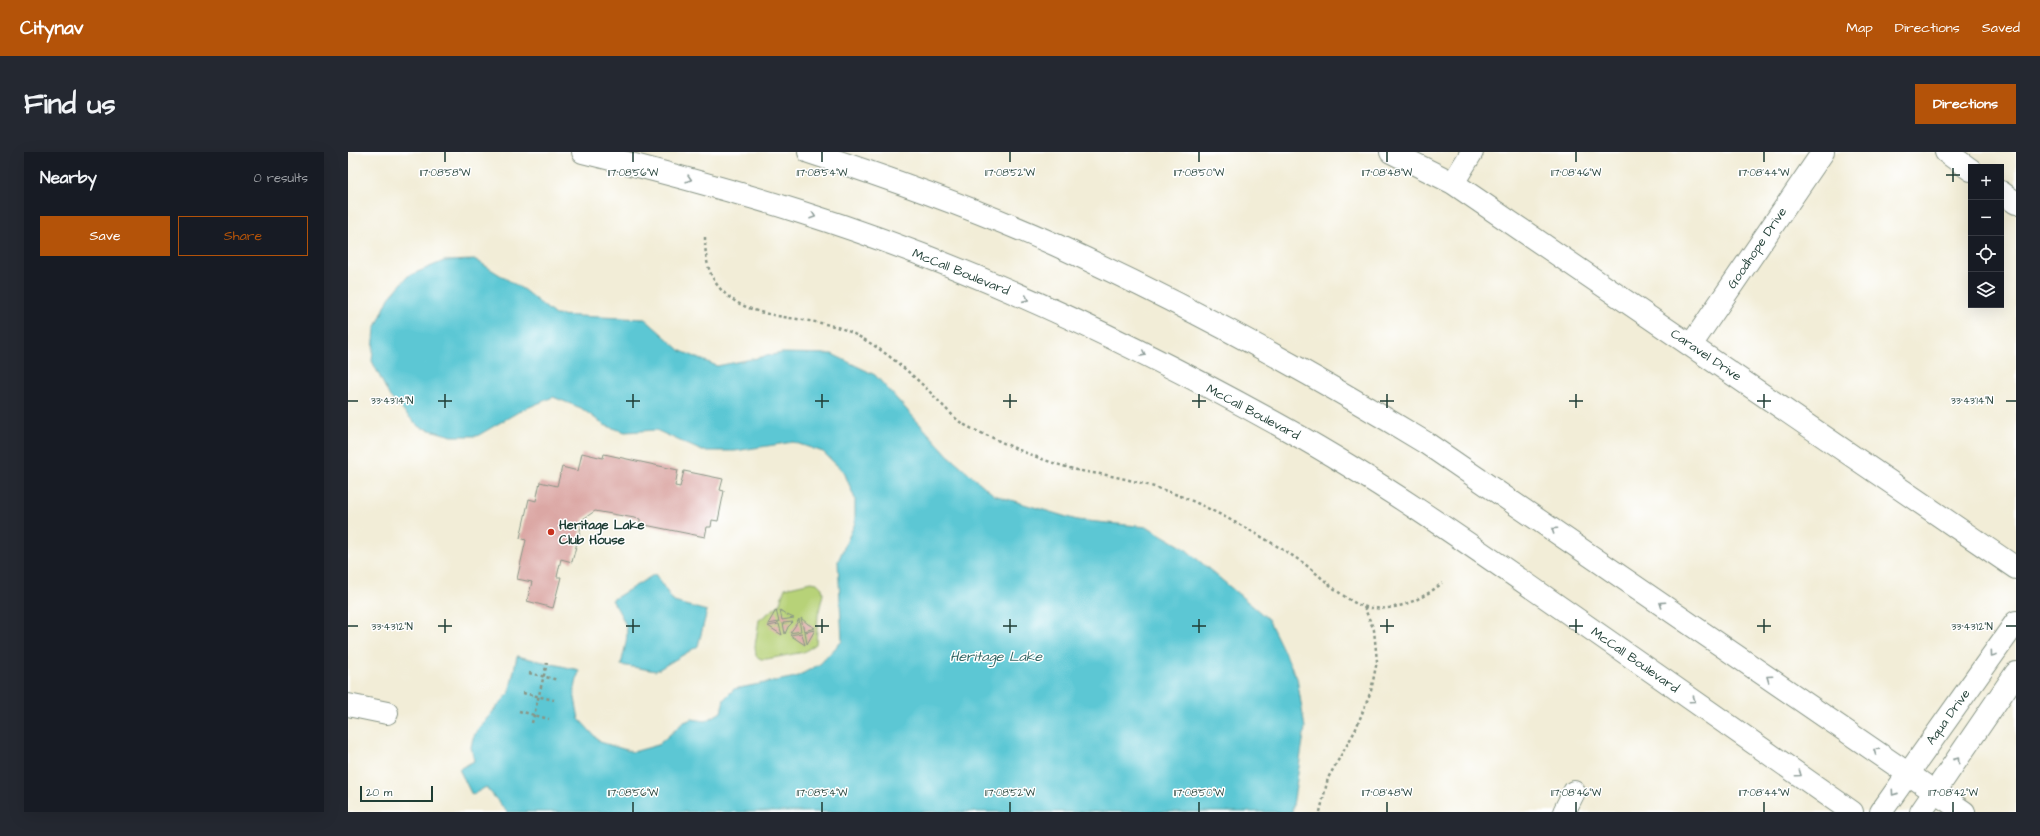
<!DOCTYPE html>
<meta charset="utf-8">
<style>
:root{--surface:#171b24;--page:#242831;--text:#f1f3f6;--muted:#9ea1a6;--line:#363941;--accent:#b45309}
body{margin:0;font-family:"Architects Daughter",sans-serif;background:var(--page);color:var(--text)}
.controls{position:absolute;right:12px;top:12px;display:grid;overflow:hidden;border-radius:0px;box-shadow:0 4px 16px #0002}
.controls button{width:36px;height:36px;display:grid;place-items:center;padding:0;border:0;border-bottom:1px solid var(--line);background:var(--surface);color:var(--text);font:20px sans-serif}
.scale{position:absolute;left:12px;bottom:10px;width:73px;box-sizing:border-box;padding-left:4px;border:2px solid #1f3d34;border-top:0;font-size:11px;line-height:14px;white-space:nowrap;color:#1f3d34;-webkit-text-stroke:3px #fff;paint-order:stroke}
.list{margin:0;padding:0;list-style:none}
h2{display:flex;justify-content:space-between;align-items:center;height:52px;margin:0;padding:0 16px;font-size:17px}
h2 small{font-size:13px;font-weight:400;color:var(--muted)}
.actions{display:flex;gap:8px;padding:12px 16px}
.actions a{flex:1;padding:9px 0;border:1px solid var(--accent);border-radius:0px;text-align:center;font-size:14px;color:var(--accent)}
.actions .main{background:var(--accent);color:#fff}
.icon{flex:none;width:22px;height:22px;fill:none;stroke:currentColor;stroke-width:2;stroke-linecap:round;stroke-linejoin:round}
.map{position:relative;flex:none;width:1668px;height:660px;overflow:hidden;border-radius:0px}
header{display:flex;align-items:center;gap:24px;box-sizing:border-box;height:56px;padding:0 20px;background:var(--accent);color:#fff}
header strong{font-size:19px}
nav{display:flex;gap:22px;margin-inline-start:auto;font-size:14px}
.intro{display:flex;align-items:center;justify-content:space-between;box-sizing:border-box;height:96px;padding:0 24px}
h1{margin:0;font-size:28px}
.button{padding:10px 18px;border-radius:0px;background:var(--accent);color:#fff;font-size:14px;font-weight:700}
main{display:flex;gap:24px;padding:0 24px}
aside{flex:1;background:var(--surface);border-radius:0px;box-shadow:0 4px 16px #0002}
.map>svg:first-child{display:block}
.green{fill:#b7d278;stroke:#6b8856}
.water{fill:#5cc7d4;stroke:#3e8284}
.building{fill:#dba7a4}
.lines{fill:none;stroke-linecap:round;stroke-linejoin:round}
.minor-casing{stroke:#889586;stroke-width:24}
.major-casing{stroke:#889586;stroke-width:24}
.path{stroke:#889586;stroke-width:2.5;stroke-dasharray:3 3;stroke-linecap:butt}
.minor{stroke:#fff;stroke-width:22}
.major{stroke:#fff;stroke-width:22}
.oneway{stroke:#8f9e9a}
.ticks{fill:none;stroke:#1f3d34;stroke-width:1.5}
.poi-dot{fill:#c8321e;stroke:#fff;stroke-width:1.5}
.labels{text-anchor:middle;dominant-baseline:central;stroke-width:3;stroke-linejoin:round;paint-order:stroke}
.street-label{font-size:13px;fill:#1f3d34;stroke:#fff}
.poi-label{font-size:13px;font-weight:bold;fill:#1f3d34;stroke:#fff;text-anchor:start}
.water-label{font-size:14px;font-style:italic;fill:#316664;stroke:#fff}
.ticks-label{font-size:10px;text-anchor:middle;fill:#1f3d34;stroke:#fff;stroke-width:3;stroke-linejoin:round;paint-order:stroke}
</style>
<header>
<strong>Citynav</strong>
<nav><a>Map</a><a>Directions</a><a>Saved</a></nav>
</header>
<div class="intro"><h1>Find us</h1><a class="button">Directions</a></div>
<main>
<aside>
<h2>Nearby<small>0 results</small></h2>
<ul class="list">
</ul>
<div class="actions"><a class="main">Save</a><a>Share</a></div>
</aside>
<div class="map">
<svg width="1668" height="660" viewBox="0 0 1668 660">
<rect width="100%" height="100%" fill="#fff"/>
<filter id="ink" filterUnits="userSpaceOnUse"><feTurbulence type="fractalNoise" baseFrequency=".025" numOctaves="2"/><feDisplacementMap in="SourceGraphic" scale="8" xChannelSelector="R" yChannelSelector="G"/><feConvolveMatrix kernelMatrix="1 2 1 2 8 2 1 2 1" color-interpolation-filters="sRGB"/></filter>
<filter id="wash" filterUnits="userSpaceOnUse"><feTurbulence type="fractalNoise" baseFrequency=".012" numOctaves="4" result="noise"/><feDisplacementMap in="SourceGraphic" scale="16" xChannelSelector="R" yChannelSelector="G"/><feGaussianBlur stdDeviation="0.9" result="paint"/><feColorMatrix in="noise" values="0 0 0 0 0 0 0 0 0 0 0 0 0 0 0 0 0 1.4 0 .05"/><feComposite in="paint" operator="in"/></filter>
<g filter="url(#wash)">
<rect width="100%" height="100%" fill="#f2edd7"/>
<path class="green" d="M463,430L469,431L474,436L475,442L470,463L468,492L456,500L419,507H413L408,504L407,494L411,468L431,453L437,436Z"/>
<path class="water" d="M128,108L176,138L207,163L297,167L333,199L369,214L434,201L484,202L527,223L600,303L646,343L729,368L800,375L836,396L920,467L949,526L957,576L944,660H159L138,635L124,643L111,617L126,609L123,595L125,586L129,578L161,541L169,504L231,518L226,541L231,567L252,590L285,600L310,593L336,570L344,567L358,569L373,560L376,547L386,537L448,525L472,512L494,489L490,409L507,371V347L496,320L475,300L445,290L387,299H354L308,278L277,280L256,273L233,256L205,245L172,259L129,284H104L71,275L42,245L24,209L27,177L41,146L60,124L96,109Z
M307,422L326,450L359,459L350,494L308,519L273,513C281,477 283,479 264,448Z"/>
<g id="blocks">
<path class="building" d="M234,301L255,306L256,302L330,318L327,334L332,335L336,319L375,327L372,338L376,339L370,369L364,368L363,375H359L357,385L292,372V367L247,359L235,367L224,410L213,407L209,425H213L205,456L179,449L184,430L169,427L178,388L172,386L181,347L188,349L192,330L209,334L214,315L230,319Z
M428,458L431,470L420,472Z
M432,458L439,463L446,466L434,468Z
M453,466L460,472L467,476L456,479Z
M451,467L453,479L442,481L447,474Z
M445,470L440,475L437,482L435,471Z
M431,472L432,476L434,483L420,474Z
M467,478L459,492L457,480Z
M454,481L455,486L457,493L442,483Z"/>
</g>
</g>
<g filter="url(#ink)">
<use href="#blocks" fill-opacity="0" stroke="#889586" stroke-width="1"/>
<g class="lines">
<defs>
<path id="minor" d="M1043,0L1105,31L1668,416
M1598,0L1623,18
M1105,31L1124,0
M1653,40L1668,51
M1343,193L1475,0
M0,553L39,561
M1216,660L1226,640
M1533,660L1668,470
M1573,660L1668,521"/>
<path id="major" d="M235,0C308,18 380,37 452,60C621,113 785,191 940,278C1035,331 1124,394 1213,456C1310,524 1407,591 1504,660
M461,0C544,27 628,57 708,93C835,151 958,218 1078,291L1616,660"/>
</defs>
<use href="#minor" class="minor-casing"/>
<use href="#major" class="major-casing"/>
<path class="path" d="M357,85C357,114 363,135 390,151C424,170 470,164 504,181C531,194 557,216 578,236C589,247 600,260 612,270C621,276 633,281 643,285C671,299 699,310 729,318C742,321 755,322 768,325C796,331 825,340 851,352C886,369 921,388 954,410C971,422 998,451 1018,455C1045,461 1074,448 1094,431
M181,521L210,528
M175,541L206,548
M171,559L201,567
M184,571L199,511
M972,660L980,626L1007,579L1023,539L1029,509L1026,478L1016,455"/>
<use href="#minor" class="minor"/>
<use href="#major" class="major"/>
</g>
<defs><path id="oneway-chevron" d="M-2-3.5L2.5 0L-2 3.5" fill="none" stroke-width="1.6" stroke-linecap="round" stroke-linejoin="round"/></defs>
<g class="oneway">
<use href="#oneway-chevron" transform="translate(341 27) rotate(16)"/>
<use href="#oneway-chevron" transform="translate(465 64) rotate(19)"/>
<use href="#oneway-chevron" transform="translate(678 147) rotate(24)"/>
<use href="#oneway-chevron" transform="translate(795 202) rotate(27)"/>
<use href="#oneway-chevron" transform="translate(1206 378) rotate(-146)"/>
<use href="#oneway-chevron" transform="translate(1314 452) rotate(-146)"/>
<use href="#oneway-chevron" transform="translate(1645 502) rotate(126)"/>
<use href="#oneway-chevron" transform="translate(1421 526) rotate(-145)"/>
<use href="#oneway-chevron" transform="translate(1345 548) rotate(35)"/>
<use href="#oneway-chevron" transform="translate(1528 599) rotate(-145)"/>
<use href="#oneway-chevron" transform="translate(1609 608) rotate(-55)"/>
<use href="#oneway-chevron" transform="translate(1451 622) rotate(35)"/>
<use href="#oneway-chevron" transform="translate(1546 641) rotate(125)"/>
</g>
</g>
<path class="ticks" d="M97,0V10M285,0V10M474,0V10M662,0V10M851,0V10M1039,0V10M1228,0V10M1416,0V10M1605,16V30M1598,23H1612M97,242V256M285,242V256M474,242V256M662,242V256M851,242V256M1039,242V256M1228,242V256M1416,242V256M0,249H10M90,249H104M278,249H292M467,249H481M655,249H669M844,249H858M1032,249H1046M1221,249H1235M1409,249H1423M1658,249H1668M97,467V481M285,467V481M474,467V481M662,467V481M851,467V481M1039,467V481M1228,467V481M1416,467V481M0,474H10M90,474H104M278,474H292M467,474H481M655,474H669M844,474H858M1032,474H1046M1221,474H1235M1409,474H1423M1658,474H1668M285,650V660M474,650V660M662,650V660M851,650V660M1039,650V660M1228,650V660M1416,650V660M1605,650V660"/>
<circle class="poi-dot" cx="203" cy="380" r="4"/>
<g class="labels">
<g class="street-label">
<text transform="translate(1409 96) rotate(-56)">Goodhope Drive</text>
<text transform="translate(613 120) rotate(22)">McCall Boulevard</text>
<text transform="translate(1358 203) rotate(34)">Caravel Drive</text>
<text transform="translate(905 260) rotate(28)">McCall Boulevard</text>
<text transform="translate(1287 508) rotate(35)">McCall Boulevard</text>
<text transform="translate(1600 565) rotate(-54)">Aqua Drive</text>
</g>
<g class="poi-label">
<text x="211" y="373">Heritage Lake<tspan x="211" dy="15">Club House</tspan></text>
</g>
<g class="water-label">
<text x="648" y="505">Heritage Lake</text>
</g>
</g>
<g class="ticks-label">
<text x="97" y="24">117°08'58"W</text>
<text x="285" y="24">117°08'56"W</text>
<text x="474" y="24">117°08'54"W</text>
<text x="662" y="24">117°08'52"W</text>
<text x="851" y="24">117°08'50"W</text>
<text x="1039" y="24">117°08'48"W</text>
<text x="1228" y="24">117°08'46"W</text>
<text x="1416" y="24">117°08'44"W</text>
<text x="44" y="252">33°43'14"N</text>
<text x="1624" y="252">33°43'14"N</text>
<text x="44" y="478">33°43'12"N</text>
<text x="1624" y="478">33°43'12"N</text>
<text x="285" y="644">117°08'56"W</text>
<text x="474" y="644">117°08'54"W</text>
<text x="662" y="644">117°08'52"W</text>
<text x="851" y="644">117°08'50"W</text>
<text x="1039" y="644">117°08'48"W</text>
<text x="1228" y="644">117°08'46"W</text>
<text x="1416" y="644">117°08'44"W</text>
<text x="1605" y="644">117°08'42"W</text>
</g>
</svg>
<div class="controls">
<button>+</button>
<button>−</button>
<button><svg class="icon" aria-label="locate" viewBox="0 0 24 24"><circle cx="12" cy="12" r="6"/><path d="M12 2v4M12 18v4M2 12h4M18 12h4"/></svg></button>
<button><svg class="icon" aria-label="layers" viewBox="0 0 24 24"><path d="M12 4l9 5-9 5-9-5zM3 14l9 5 9-5"/></svg></button>
</div>
<div class="scale">20 m</div>
</div>
</main>
